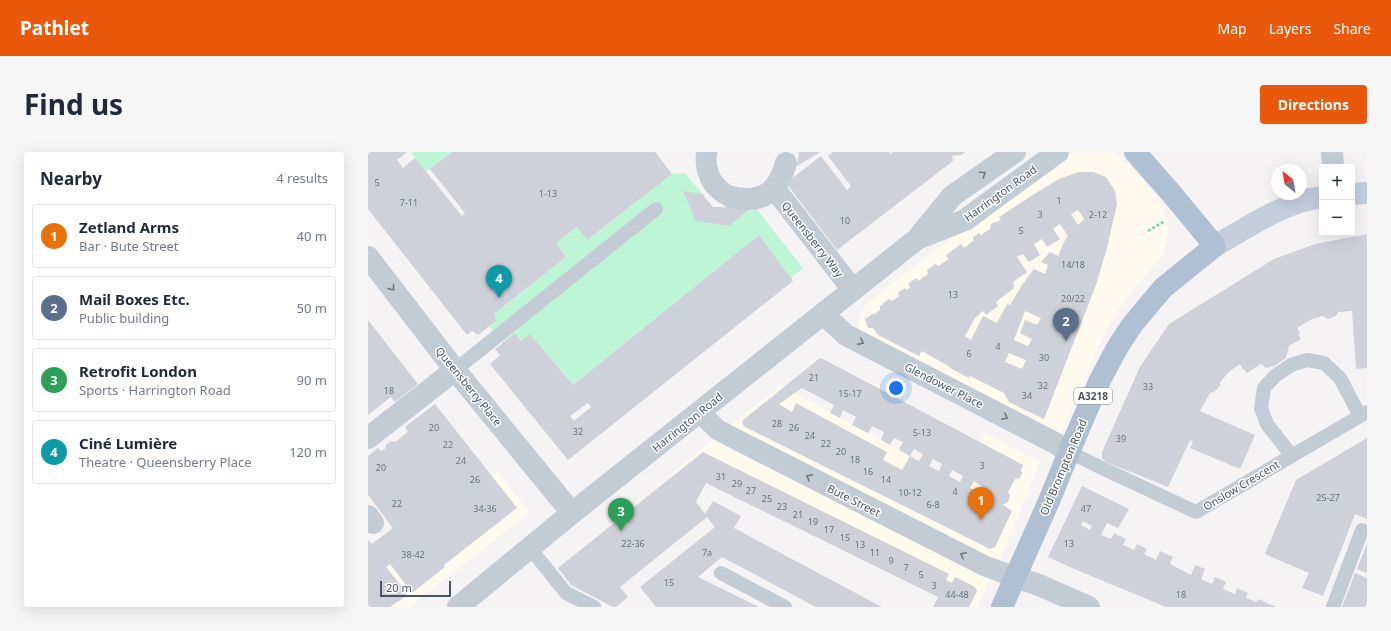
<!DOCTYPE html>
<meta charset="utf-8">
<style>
:root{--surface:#fff;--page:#f6f6f7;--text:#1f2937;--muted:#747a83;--line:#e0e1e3;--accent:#ea580c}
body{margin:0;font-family:"Noto Sans",sans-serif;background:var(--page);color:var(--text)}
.controls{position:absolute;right:12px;top:12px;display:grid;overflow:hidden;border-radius:4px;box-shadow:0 4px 16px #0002}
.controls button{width:36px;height:36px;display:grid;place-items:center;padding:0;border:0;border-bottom:1px solid var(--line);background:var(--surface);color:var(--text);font:20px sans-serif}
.compass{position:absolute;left:903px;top:12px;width:36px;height:36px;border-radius:50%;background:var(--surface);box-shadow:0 4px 16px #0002;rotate:329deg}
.scale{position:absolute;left:12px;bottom:10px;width:71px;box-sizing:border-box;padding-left:4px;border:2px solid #485463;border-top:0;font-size:11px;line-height:14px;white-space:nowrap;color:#485463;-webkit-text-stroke:3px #fff;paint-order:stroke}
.you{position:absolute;left:528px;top:236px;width:14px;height:14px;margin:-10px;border:3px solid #fff;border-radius:50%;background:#1a73e8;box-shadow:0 0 0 6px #1a73e833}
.badge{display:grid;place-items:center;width:26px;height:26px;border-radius:50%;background:var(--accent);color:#fff;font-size:13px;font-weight:700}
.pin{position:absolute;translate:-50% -33px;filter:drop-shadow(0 1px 2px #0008)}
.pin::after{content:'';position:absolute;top:21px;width:14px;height:12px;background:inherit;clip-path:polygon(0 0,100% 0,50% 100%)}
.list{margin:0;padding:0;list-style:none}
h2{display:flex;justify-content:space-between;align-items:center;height:52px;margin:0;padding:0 16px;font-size:17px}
h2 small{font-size:13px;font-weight:400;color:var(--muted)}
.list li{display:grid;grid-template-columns:26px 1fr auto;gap:12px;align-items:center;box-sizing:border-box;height:64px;margin:0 8px 8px;padding:0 8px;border:1px solid var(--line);border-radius:4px}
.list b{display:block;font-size:15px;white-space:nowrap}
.list p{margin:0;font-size:13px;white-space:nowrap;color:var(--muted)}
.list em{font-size:13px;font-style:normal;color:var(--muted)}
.map{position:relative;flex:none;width:999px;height:455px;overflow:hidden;border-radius:4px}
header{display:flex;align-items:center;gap:24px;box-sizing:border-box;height:56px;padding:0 20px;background:var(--accent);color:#fff}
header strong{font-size:19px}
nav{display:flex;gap:22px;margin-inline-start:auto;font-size:14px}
.intro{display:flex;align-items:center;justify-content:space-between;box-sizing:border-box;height:96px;padding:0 24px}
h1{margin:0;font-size:28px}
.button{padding:10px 18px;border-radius:4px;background:var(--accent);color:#fff;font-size:14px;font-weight:700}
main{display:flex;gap:24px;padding:0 24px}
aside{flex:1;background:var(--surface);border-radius:4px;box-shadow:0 4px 16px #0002}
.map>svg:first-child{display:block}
.commercial{fill:#fefaee}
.green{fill:#bff5d7}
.building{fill:#ced1d8;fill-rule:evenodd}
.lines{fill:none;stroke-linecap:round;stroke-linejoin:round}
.path{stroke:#73d7ac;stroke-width:2.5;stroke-dasharray:3 2;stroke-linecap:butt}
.service{stroke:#c3ccd5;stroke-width:14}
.pedestrian{stroke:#c3ccd5;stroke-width:21}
.minor{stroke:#c3ccd5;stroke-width:22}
.tertiary{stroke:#c3ccd5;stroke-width:22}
.secondary{stroke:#c4cedd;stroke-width:22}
.primary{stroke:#b0c0d3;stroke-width:22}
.oneway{stroke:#6d7885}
.labels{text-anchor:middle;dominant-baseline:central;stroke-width:3;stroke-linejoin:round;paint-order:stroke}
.number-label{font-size:9px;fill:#6a7380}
.shield{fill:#fff;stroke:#7f8792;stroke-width:1}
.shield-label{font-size:10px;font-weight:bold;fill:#485463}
.street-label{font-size:11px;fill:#485463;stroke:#fff}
</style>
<header>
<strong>Pathlet</strong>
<nav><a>Map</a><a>Layers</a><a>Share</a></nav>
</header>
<div class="intro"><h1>Find us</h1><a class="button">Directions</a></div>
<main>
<aside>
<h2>Nearby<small>4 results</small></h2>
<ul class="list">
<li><span class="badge" style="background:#e8710a">1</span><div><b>Zetland Arms</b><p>Bar · Bute Street</p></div><em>40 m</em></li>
<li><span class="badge" style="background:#5c6f8a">2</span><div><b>Mail Boxes Etc.</b><p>Public building</p></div><em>50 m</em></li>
<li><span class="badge" style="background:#2e9e5b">3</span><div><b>Retrofit London</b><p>Sports · Harrington Road</p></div><em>90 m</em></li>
<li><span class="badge" style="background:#0f9aa8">4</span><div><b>Ciné Lumière</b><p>Theatre · Queensberry Place</p></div><em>120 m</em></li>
</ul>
</aside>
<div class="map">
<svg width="999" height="455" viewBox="0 0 999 455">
<rect width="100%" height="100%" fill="#f5f3f3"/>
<path class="commercial" d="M702,0H743L755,8L769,21L788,45L799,67L801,79L796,99L790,109L767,135L747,162L738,179L692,284L495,183L491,173L493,162L497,153L577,91L697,2Z
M413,233L415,235L591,330L617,281L672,310L639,392L609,455H565L570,445L339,331L328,350L304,321Z
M129,320L162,360L41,455H0V421Z"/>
<path class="green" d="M43,0H84L58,20Z
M317,21L345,55H387L435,116L423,126L391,83L205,233L162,182L153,189L147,181L135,190L121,174L128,169L127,161L198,105L188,91L209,75L219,88L304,22Z"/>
<path class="building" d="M0,0H39L29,8L35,16L47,6L94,64L97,61L62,17L84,0H287L304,22L219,88L209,75L188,91L198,105L127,161L128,169L110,183L104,179L99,183L0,57Z
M431,0H452L429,14Z
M465,0H521L522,2L525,0H597L594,3L584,4L585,9L469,98L418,31L453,4L479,38L483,34L460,4Z
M711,20H725L738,25L747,39L749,52L739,96L728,133L676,267L641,250L636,241L602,224L601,226L582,216V215L554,199L551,204L510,183L505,176H500L497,167L504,162H507L512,158V154L521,147L524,149L531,144L530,140L537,136L539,138L542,135L540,132L548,126L550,129L560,122L559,118L567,112L571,114L580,107L578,103L593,92L596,96L605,89V85L611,81L613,83L622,77L623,72L633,68L631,65L671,39L691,27ZM710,58L716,67L710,73L703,62ZM692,72L700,84L697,88L690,104L682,100L673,110L680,113L677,122L666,117L654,133L642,153L639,152L629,171L615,164L603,188L597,184L607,166L615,159L618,163L630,154L628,150L646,136L645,130L659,120L649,105L655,102L661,110L672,103L666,92L674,87L679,95L692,87L685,77ZM657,159L673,166L669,173L657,168L652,181L664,187L660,194L646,188ZM641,201L658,208L654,217L637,210Z
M315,39L334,42L345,55L383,56L361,74L328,69Z
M999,82V216L988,217L984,159L970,160L968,164L960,167L955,164L944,167L929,176L932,181L930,182L933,187L921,194L918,206L906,214L898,216L893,212L879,221L876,217L875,218L872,212L862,219L852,230V234L846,240L842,241L832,259L887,283L872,317L822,296L825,290L822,288L800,335L738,310L734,306V300L772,215L801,172L906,107L947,92Z
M391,83L425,129L200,308L122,212L132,203L127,197L147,181L153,189L162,182L205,233ZM220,251L223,255L206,269L202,264Z
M0,168L50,232L27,250L23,245L0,263Z
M452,206L455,207L655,313L653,318L654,321L652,326L647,327L640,340L642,344L640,350L635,353L644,359L627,395L622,397L377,275L374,271L375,268ZM434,236L466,253L462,261L472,266L475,258L488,265L484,273L500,281L504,274L516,280L513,288L522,293L526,286L535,290L531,298L542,304L546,297L555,302L551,309L542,304L534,318L515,308L519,300L489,284L428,251L424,260L411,252ZM565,307L574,312L571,319L561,314ZM584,318L595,324L592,330L581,324ZM606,329L615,335L612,341L602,336Z
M67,252L149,356L76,413L77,415L44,441L22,412L18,415L38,440V444L22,455H0V388L4,392L25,376L0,343V304L10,296L13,299L17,297L18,293L23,289L27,290L40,280L37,275Z
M999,286V367L987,362L955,444L934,436L941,421L897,402L928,328Z
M335,300L581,422L578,428L584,431L587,425L607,435L609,439L601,455H565L570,445L338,331L328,350L337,362L345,349L373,364L366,376L514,455H448L354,405L330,425L391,455H288L272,435L347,375L339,365L252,435L260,445L248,455H245L203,433L190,416Z
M714,334L761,357L750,376L739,371L733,383L743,387L746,381L758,387L755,393L766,398L769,392L779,397L776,402L788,408L792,399L805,405L802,412L823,423L827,413L837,417L833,427L844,432L847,425L858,430L855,437L867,442L869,436L880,441L878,446L889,450L890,447L908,455H798L704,416L680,405ZM715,369L724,374L722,378L713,373Z
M999,391V421L989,417Z
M987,421L999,426V455H974Z"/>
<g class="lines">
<path class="path" d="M780,79L797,69"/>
<path class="service" d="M87,218L288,57
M701,300L736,317L828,360L999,260
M923,303L899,272L893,256L896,236L907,224L923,213L939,208L956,211L972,226L992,264
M162,396L198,441L226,455
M353,421L417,455
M965,455L994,378"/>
<path class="pedestrian" d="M339,0C336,13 341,30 352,38C355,41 359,43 363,45
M331,260L350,278L383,295L617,414L647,425"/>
<path class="minor" d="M406,36L485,138
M363,45C393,52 410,41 418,11
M0,105L87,218L204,361
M455,162L478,183L687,291L701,300
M0,286L87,218
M0,364L5,371
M647,425L671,433L721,455"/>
<path class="tertiary" d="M964,0L965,15
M551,86L597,68L690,0
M90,455L204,361L549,87L584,44L647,0"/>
<path class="secondary" d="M984,42L999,41
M847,94C878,76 918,49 954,45"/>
<path class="primary" d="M634,455L681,349L701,300L731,230L749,196L764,173L795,136L847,94L803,41L767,0"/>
</g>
<defs><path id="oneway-chevron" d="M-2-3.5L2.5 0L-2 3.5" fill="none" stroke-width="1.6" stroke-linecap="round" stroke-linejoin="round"/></defs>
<g class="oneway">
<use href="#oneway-chevron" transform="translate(615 22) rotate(-35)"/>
<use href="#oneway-chevron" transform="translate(24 136) rotate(52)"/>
<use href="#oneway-chevron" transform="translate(493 190) rotate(27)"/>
<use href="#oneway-chevron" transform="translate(637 265) rotate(27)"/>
<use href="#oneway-chevron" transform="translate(441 325) rotate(-153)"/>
<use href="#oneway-chevron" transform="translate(595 403) rotate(-153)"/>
</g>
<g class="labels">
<g class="number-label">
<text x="9" y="30">5</text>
<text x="180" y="41">1-13</text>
<text x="691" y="48">1</text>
<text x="41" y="50">7-11</text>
<text x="672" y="62">3</text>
<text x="730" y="62">2-12</text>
<text x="477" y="68">10</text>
<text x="653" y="78">5</text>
<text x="705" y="112">14/18</text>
<text x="585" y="142">13</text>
<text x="705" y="146">20/22</text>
<text x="630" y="194">4</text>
<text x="601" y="201">6</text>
<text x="676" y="205">30</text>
<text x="446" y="225">21</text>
<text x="675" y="233">32</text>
<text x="780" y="234">33</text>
<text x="21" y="238">18</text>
<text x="482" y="241">15-17</text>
<text x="659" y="243">34</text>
<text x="409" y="271">28</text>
<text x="66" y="275">20</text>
<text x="426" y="275">26</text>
<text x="210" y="279">32</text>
<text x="554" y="280">5-13</text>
<text x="442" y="283">24</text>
<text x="753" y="286">39</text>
<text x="458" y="291">22</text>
<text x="80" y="292">22</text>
<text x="473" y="299">20</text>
<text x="487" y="307">18</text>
<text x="93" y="308">24</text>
<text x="614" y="313">3</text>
<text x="13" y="315">20</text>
<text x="500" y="319">16</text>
<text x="353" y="324">31</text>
<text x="107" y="327">26</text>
<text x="518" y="327">14</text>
<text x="369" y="331">29</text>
<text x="383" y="338">27</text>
<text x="587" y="339">4</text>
<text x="542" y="340">10-12</text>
<text x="960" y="345">25-27</text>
<text x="399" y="346">25</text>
<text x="29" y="351">22</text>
<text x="565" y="352">6-8</text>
<text x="414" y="354">23</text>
<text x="117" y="356">34-36</text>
<text x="718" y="356">47</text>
<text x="430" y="362">21</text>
<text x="445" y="369">19</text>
<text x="461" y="377">17</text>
<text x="477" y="385">15</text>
<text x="265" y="391">22-36</text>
<text x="701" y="391">13</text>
<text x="492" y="392">13</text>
<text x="339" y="400">7a</text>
<text x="507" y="400">11</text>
<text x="45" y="402">38-42</text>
<text x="523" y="408">9</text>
<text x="538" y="415">7</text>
<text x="553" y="422">5</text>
<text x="301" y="430">15</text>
<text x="566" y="433">3</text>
<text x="589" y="442">44-48</text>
<text x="813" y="442">18</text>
</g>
<rect class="shield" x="706" y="236" width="38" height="16" rx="3"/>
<g class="shield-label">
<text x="725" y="244">A3218</text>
</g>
<g class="street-label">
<text transform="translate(632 41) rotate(-36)">Harrington Road</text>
<text transform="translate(445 87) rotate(52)">Queensberry Way</text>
<text transform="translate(576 233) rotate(27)">Glendower Place</text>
<text transform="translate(101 234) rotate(51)">Queensberry Place</text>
<text transform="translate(319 270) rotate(-39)">Harrington Road</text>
<text transform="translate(695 315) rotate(-67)">Old Brompton Road</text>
<text transform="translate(873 333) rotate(-31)">Onslow Crescent</text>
<text transform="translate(486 348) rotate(27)">Bute Street</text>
</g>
</g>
</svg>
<div class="controls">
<button>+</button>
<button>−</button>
</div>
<svg class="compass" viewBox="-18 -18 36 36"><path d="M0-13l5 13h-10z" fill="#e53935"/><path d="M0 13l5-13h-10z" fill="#747a83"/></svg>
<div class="scale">20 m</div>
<div class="you"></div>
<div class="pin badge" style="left:613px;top:368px;background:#e8710a">1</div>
<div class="pin badge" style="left:698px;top:189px;background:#5c6f8a">2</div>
<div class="pin badge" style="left:253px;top:379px;background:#2e9e5b">3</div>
<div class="pin badge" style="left:131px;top:146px;background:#0f9aa8">4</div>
</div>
</main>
